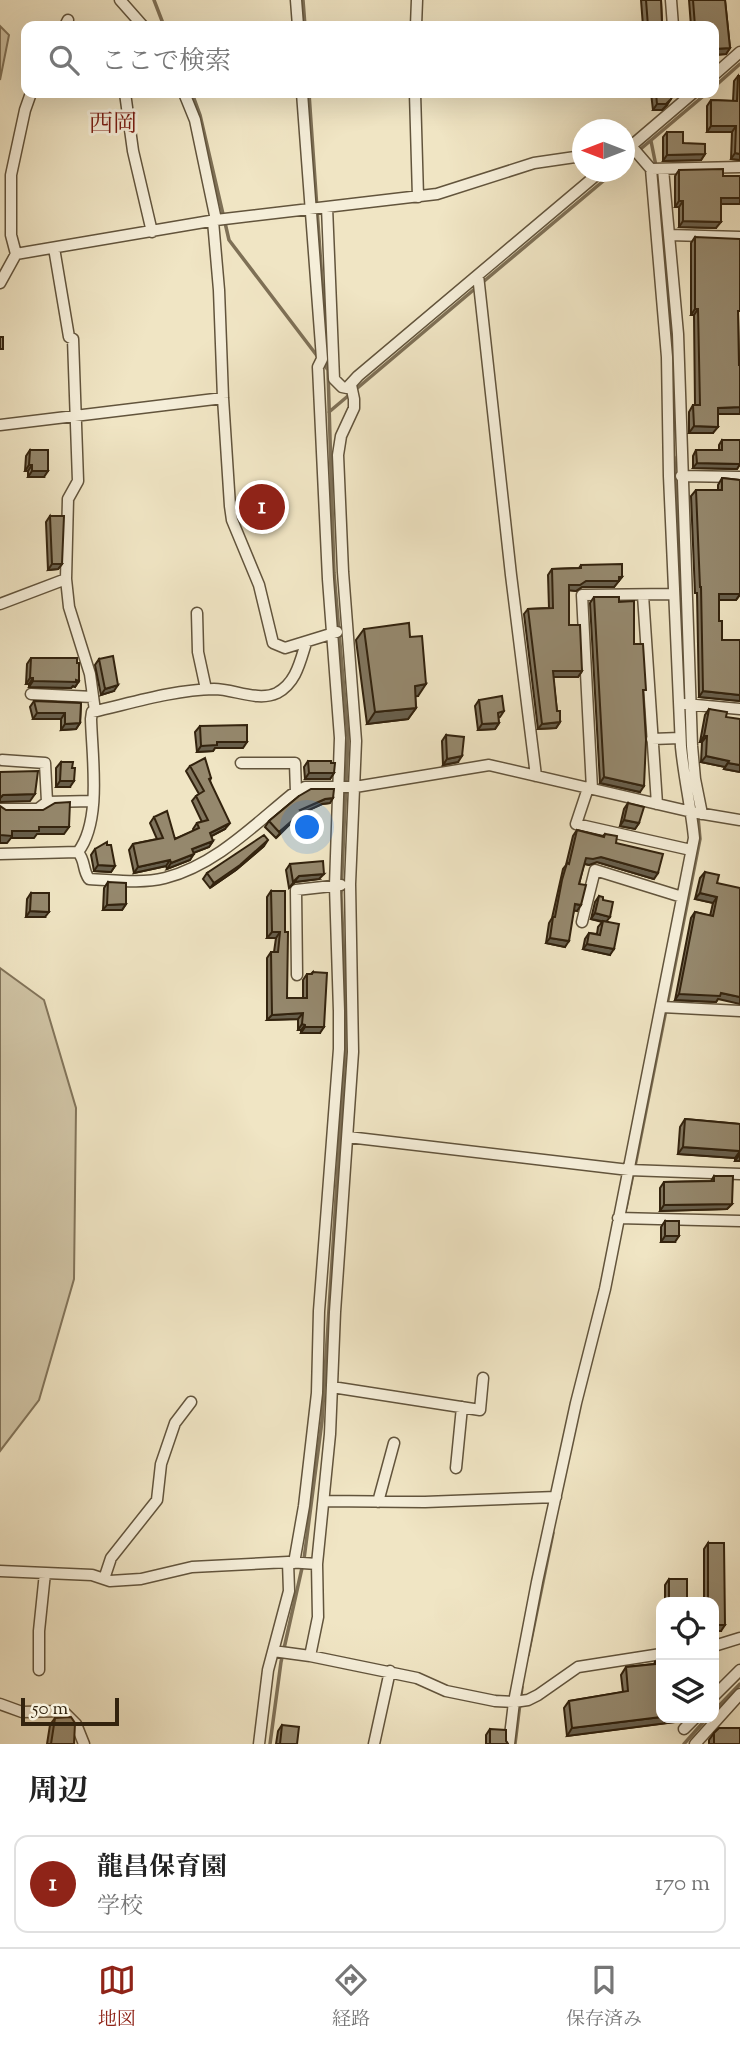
<!DOCTYPE html>
<html lang="ja">
<meta charset="utf-8">
<style>
:root{--surface:#fff;--page:#f2f2f2;--text:#222;--muted:#767676;--line:#e0e0e0;--accent:#8f2418}
body{margin:0;font-family:"Sorts Mill Goudy","Noto Serif JP",serif;background:var(--page);color:var(--text)}
.controls{position:absolute;right:21px;bottom:21px;display:grid;overflow:hidden;border-radius:14px;box-shadow:0 7px 28px #0002}
.controls button{width:63px;height:63px;display:grid;place-items:center;padding:0;border:0;border-bottom:2px solid var(--line);background:var(--surface);color:var(--text);font:35px sans-serif}
.compass{position:absolute;left:572px;top:119px;width:63px;height:63px;border-radius:50%;background:var(--surface);box-shadow:0 7px 28px #0002;rotate:270deg}
.scale{position:absolute;left:21px;bottom:18px;width:98px;box-sizing:border-box;padding-left:7px;border:4px solid #33230e;border-top:0;font-size:19px;line-height:24px;white-space:nowrap;color:#33230e;-webkit-text-stroke:5px #f5eed9;paint-order:stroke}
.you{position:absolute;left:308px;top:828px;width:24px;height:24px;margin:-18px;border:5px solid #fff;border-radius:50%;background:#1a73e8;box-shadow:0 0 0 10px #1a73e833}
.badge{display:grid;place-items:center;width:46px;height:46px;border-radius:50%;background:var(--accent);color:#fff;font-size:23px;font-weight:700}
.pin{position:absolute;translate:-50% -50%;border:4px solid #fff;box-shadow:0 2px 7px #0006}
.list{margin:0;padding:0;list-style:none}
h2{display:flex;justify-content:space-between;align-items:center;height:91px;margin:0;padding:0 28px;font-size:30px}
h2 small{font-size:23px;font-weight:400;color:var(--muted)}
.list li{display:grid;grid-template-columns:46px 1fr auto;gap:21px;align-items:center;box-sizing:border-box;height:98px;margin:0 14px 14px;padding:0 14px;border:2px solid var(--line);border-radius:14px}
.list b{display:block;font-size:26px;white-space:nowrap}
.list p{margin:0;font-size:23px;white-space:nowrap;color:var(--muted)}
.list em{font-size:23px;font-style:normal;color:var(--muted)}
.icon{flex:none;width:38px;height:38px;fill:none;stroke:currentColor;stroke-width:2;stroke-linecap:round;stroke-linejoin:round}
.map{position:relative;flex:none;width:740px;height:1744px;overflow:hidden}
.search{position:absolute;background:var(--surface);box-shadow:0 7px 28px #0002;left:21px;right:21px;top:21px;height:77px;display:flex;align-items:center;gap:18px;box-sizing:border-box;padding:0 24px;border-radius:14px;color:var(--muted);font-size:26px}
.sheet{height:203px;background:var(--surface)}
nav{display:flex;justify-content:space-around;align-items:center;box-sizing:border-box;height:98px;border-top:2px solid var(--line);background:var(--surface);font-size:19px;color:var(--muted)}
nav a{display:grid;justify-items:center;gap:4px}
nav .on{color:var(--accent)}
.map>svg:first-child{display:block}
.green{fill:#d0c4a5;stroke:#82745a;stroke-width:2}
.lines{fill:none;stroke-linecap:round;stroke-linejoin:round}
.stream{stroke:#7e7056;stroke-width:3.5}
.street-casing{stroke:#62543c;stroke-width:13}
.street{stroke:#f5eed9;stroke-width:10}
.wall{fill:#80755e;stroke:#33230e;stroke-width:2}
.shaded-wall{fill:#685f4c;stroke:#33230e;stroke-width:2}
.building{fill:#95886d;stroke:#33230e;stroke-width:2}
.labels{text-anchor:middle;dominant-baseline:central;stroke-width:6;stroke-linejoin:round;paint-order:stroke}
.quarter-label{font-size:24px;fill:#7a1f14;stroke:#f5eed9}
</style>
<div class="map">
<svg width="740" height="1744" viewBox="0 0 740 1744">
<rect width="100%" height="100%" fill="#f0e5c4"/>
<filter id="stains"><feTurbulence type="fractalNoise" baseFrequency=".00286" numOctaves="4"/><feColorMatrix values="0 0 0 0 .2 0 0 0 0 .09 0 0 0 0 .02 0 0 0 .5 -.17"/></filter>
<radialGradient id="worn" r=".72"><stop offset=".6" stop-color="#630" stop-opacity="0"/><stop offset="1" stop-color="#630" stop-opacity=".3"/></radialGradient>
<path class="green" d="M0,26L9,35L0,80Z
M0,968L44,1000L76,1108L74,1279L39,1400L0,1451Z"/>
<g class="lines">
<path class="stream" d="M154,0L164,26
M303,0L305,26
M714,87L740,64
M192,93L200,115L229,240L318,357
M309,93L328,368
M651,141L658,176L664,265
M624,163L707,93
M483,282L614,172
M667,297L672,352
M329,412L477,287
M674,457L688,764
M635,1166L700,839L698,817
M626,1208L633,1174
M528,1655L553,1533
M714,1711L740,1684
M270,1744L281,1662L304,1559L322,1421L345,1054V985L341,895L348,738L334,573L328,370L323,363
M515,1744L522,1687
M684,1744L707,1718"/>
<defs>
<path id="street" d="M120,0L143,26
M296,0L298,26
M671,0L673,26
M65,26L68,20
M416,26L417,0
M714,75L740,52
M125,93L133,151L152,232
M184,93L195,120L216,220
M415,93L418,197
M632,147L651,169L740,167
M624,152L693,93
M663,169L678,334L692,746L695,779L702,814
M327,207L334,379L342,387L347,388L358,376L600,172
M213,221L219,290L223,398L230,506L232,520L259,585L273,643L285,648L337,632
M669,235L740,237
M16,254L11,235V175L25,110L31,93
M478,275L511,575L536,776
M0,283L16,254L216,220L437,194L534,163L582,156
M351,385L354,399V408L341,436L338,455L343,572L356,741L350,884L353,1052L335,1312L330,1434L317,1564L318,1617L310,1656L417,1678L446,1691L495,1701L514,1702L537,1582L576,1403L605,1289L694,838C691,807 684,778 681,747L669,476L667,357L651,169
M0,425L223,398
M681,476L740,477
M66,579L69,607L90,674L95,711
M643,595L657,804
M0,604L66,579L68,499L78,481L73,339L69,337L54,248
M197,613L198,652L206,689
M31,694L93,697
M685,704L740,709
M652,739L680,738
M2,760L45,763L47,802L92,801
M241,763H295L296,792
M588,788L576,824L691,850
M592,789L582,595L674,594
M1,809H38L47,802
M78,852C102,821 92,757 91,719L92,712C132,703 173,690 214,689C234,689 258,702 277,693C296,683 300,662 306,643
M0,854L78,852C86,862 82,869 89,879C114,880 141,884 165,878C215,865 253,826 291,795L305,787H355L489,765L692,812L740,820
M582,922L595,870L682,897
M297,975L296,890L341,885
M662,1007L740,1011
M348,1137L629,1170L740,1174
M618,1218L740,1221
M332,1387L480,1410L483,1378
M456,1468L462,1407
M324,1501L425,1502L556,1497
M378,1502L394,1443
M294,1563L304,1506L317,1393L319,1311L339,1049V1011L335,886L340,738L328,579L318,367L322,359L302,93
M0,1571L92,1575L110,1581L141,1579L192,1567L288,1562L317,1564
M104,1579L111,1558L157,1500L161,1464L175,1423L191,1402
M714,1646L740,1638
M273,1651L310,1656
M39,1670V1631L45,1573
M714,1696L740,1670
M0,1704L22,1712L63,1711L76,1724L84,1744
M684,1729L695,1718
M259,1744L268,1670L289,1591L288,1562
M374,1744L390,1671
M509,1744L514,1702L528,1700L538,1695L578,1667L661,1654
M695,1744L740,1694"/>
</defs>
<use href="#street" class="street-casing"/>
<use href="#street" class="street"/>
</g>
<path class="wall" d="M641,0H661L662,23L664,26H643Z
M689,0H725L730,48L726,54L714,55V26H691Z
M738,76L740,160L731,159L732,132H707V106L711,100L733,101L734,81Z
M651,93H671L667,105L662,110H653Z
M667,132L683,143L705,154L701,160L663,161V137Z
M679,170L723,176L740,204H721L716,228L679,227V207H675V176Z
M695,237L738,314L740,414H718L713,433H689V412L693,405H695L694,315H691V243Z
M722,440L740,464L737,469L693,468V456L696,450H719V445Z
M30,450L44,477H28V471H25L26,456Z
M722,478L740,480V595L736,600H719V621L722,640H740V701L699,697L697,593H695L691,496L696,490H718V485Z
M50,516L62,564L58,569L48,570L46,522Z
M581,565L622,577L614,587H582L576,591L569,590V625L582,671L578,677H553L557,711L560,722L556,728L538,729L524,614L528,609L549,608L548,575L552,569L579,568Z
M594,597L619,602L634,644L643,693L640,792L600,783L590,603Z
M364,629L410,637L418,696H415L416,708L408,719L367,724L356,640Z
M31,658L77,663L79,681L75,687L73,686L71,688L29,687V684H26L27,664Z
M99,659L114,691L101,695L95,665Z
M479,700L504,711L500,717L498,718L499,723L495,729L478,730L475,706Z
M34,701L81,703L80,723L76,729L61,730V719H33L30,707Z
M709,709L726,717L740,772L724,769L725,767L701,762L702,742H700L705,715Z
M200,726L243,748H215L213,751L197,752L195,732Z
M446,735L458,762L443,765L442,741Z
M308,761L334,773L330,779H305L304,767Z
M61,762L70,787H56V768Z
M190,766L211,778L210,781L225,829L211,836L213,841L209,847L193,853L190,860L167,869L166,866L134,873L129,850L133,844L157,839L150,823L154,817L175,839L194,831L193,829L197,823L202,822L192,801L196,796L199,794L186,771Z
M299,796L330,803L322,804L300,814L276,838L265,827L269,821Z
M628,803L639,823L635,829L620,826L624,809Z
M577,830L603,836L605,834L654,879L597,862L589,865L584,864L579,884L577,911L574,910L565,947L546,943L549,923L552,918L563,869L566,865L573,836Z
M264,846L236,870L210,888L203,879L207,873Z
M95,849L115,866L111,872L94,871L91,855Z
M290,864L319,879L295,882L289,888L286,870Z
M705,872L717,883L718,999L716,1002L675,1000L691,918L695,912L710,916L713,903L695,899L700,878Z
M108,882L126,904L122,910H103L104,888Z
M271,891L285,932L287,998H303V980L307,974H311L313,972L320,1033H301V1030H298V1019L267,1020V958L271,952H274L276,938H267V897Z
M31,893L45,917H26L27,899Z
M599,896L603,900L607,922L610,955L583,949L585,939L589,933L597,934L598,927L602,922L591,919L595,902Z
M685,1119L740,1124V1161H735V1158L678,1154L680,1127Z
M714,1176L732,1204L727,1209L660,1211V1188L664,1182L711,1181Z
M665,1221L675,1242H661V1227Z
M708,1543L721,1631H714V1602H704V1549Z
M669,1579L687,1602H665V1585Z
M655,1662L675,1722L567,1736L564,1708L569,1701L623,1692L621,1675L626,1667L654,1664Z
M55,1718L74,1744H47L50,1725Z
M282,1725L297,1744H276L278,1731Z
M490,1729L506,1741L508,1744H486V1735Z
M714,1733L740,1744H709V1740Z"/>
<path class="shaded-wall" d="M730,48L726,54L714,55V49Z
M671,99L667,105L662,110H653L657,104Z
M711,126H736L732,132H707Z
M735,153L740,154V160L731,159Z
M705,154L701,160L663,161L667,155Z
M721,198H740V204H716Z
M679,201H683L679,207H675Z
M683,221L721,222L716,228L679,227Z
M695,309H698L694,315H691Z
M740,407V414H713L718,408Z
M694,426L718,427L713,433H689Z
M697,463L740,464L737,469L693,468Z
M29,465H32L28,471H25Z
M32,471H48L44,477H28Z
M52,564H62L58,569L48,570Z
M622,577L614,587H582L576,591L565,590L569,585L586,581Z
M719,594H740L736,600H715Z
M553,671H582L578,677H549Z
M30,678H33L29,684H26Z
M76,680L79,681L75,687L73,686L71,688L29,687L33,681Z
M426,684L418,696L407,697L415,686Z
M118,685L114,691L101,695L105,689Z
M703,691L740,695V701L699,697Z
M416,708L408,719L367,724L375,712Z
M37,713H65L61,719H33Z
M560,722L556,728L538,729L542,724Z
M80,723L76,729L61,730L65,724Z
M499,723L495,729L478,730L482,724Z
M704,736H707L702,742H700Z
M217,742H247L243,748H215L213,751L197,752L201,746Z
M462,756L458,762L443,765L447,759Z
M706,756L729,761L725,767L701,762Z
M728,763L740,765V772L724,769Z
M309,773H334L330,779H305Z
M604,777L644,786L640,792L600,783Z
M60,781H74L70,787H56Z
M35,794L30,801L0,802V798L3,795Z
M333,798L330,803L322,804L300,814L276,838L300,810L325,799Z
M624,820L639,823L635,829L620,826Z
M230,823L225,829L206,839L210,833Z
M39,827H69L64,834H37L34,838H11L7,843H0V835L12,831Z
M268,840L264,846L236,870L210,888L214,883Z
M213,841L209,847L188,855L192,849Z
M194,854L190,860L167,869L171,863Z
M601,857L658,873L654,879L597,862L589,865L582,863L586,858Z
M170,860L166,866L134,873L138,867Z
M98,865L115,866L111,872L94,871Z
M324,874L319,879L295,882L289,888L299,876Z
M700,893L717,897L713,903L695,899Z
M126,904L122,910H103L107,905Z
M575,904L581,905L577,911L571,910Z
M30,911L49,912L45,917H26Z
M595,913L610,917L606,922L591,919Z
M272,932H280L276,938H267Z
M550,938L569,941L565,947L546,943Z
M587,944L614,949L610,955L583,949Z
M721,993L740,997V1004L718,999L716,1002L675,1000L679,994Z
M303,1013L298,1019L267,1020L272,1015Z
M302,1024L305,1025L301,1030H298Z
M305,1027H324L320,1033H301Z
M683,1147L740,1151L735,1158L678,1154Z
M740,1154V1161H735Z
M732,1204L727,1209L660,1211L664,1205Z
M665,1236H679L675,1242H661Z
M714,1625H725L721,1631H714Z
M661,1717L678,1718L675,1722L567,1736L572,1728Z"/>
<path class="building" d="M646,0H661L662,23H664V26H648Z
M693,0H725L730,48L714,49V26H695Z
M738,76H740V154L735,153L736,126H711V100L737,101Z
M656,93H671V99L666,104H657Z
M667,132H683V143L705,144V154L667,155Z
M723,169V176H740V198H721V222L683,221V201H679V170Z
M695,237L740,239V311H738L739,365H740V407L718,408V427L694,426L693,405H700L698,309H695Z
M0,337H3V349H0Z
M722,440H740V464L697,463L696,450H722Z
M30,450H48V471H32V465H29Z
M722,478L740,480V594H719V621H722V640H740V695L703,691L701,587H700L696,490H722Z
M50,516H64L62,564H52Z
M622,564V577H619V581H586L580,585H569V625H580L582,671H553L557,711H560V722L542,724L528,609L553,608L552,569L581,568V565Z
M594,597H619V602L634,601V644H643L646,690H643L646,740L644,786L604,777Z
M409,623L410,637L422,636L426,684L415,686L416,708L375,712L364,629Z
M113,656L118,685L105,689L99,659Z
M31,658H77V663H79V681L76,680V682L33,681V678H30Z
M502,696L504,711L498,713L499,723L482,724L479,700Z
M34,701L81,703L80,723L65,724V713H37Z
M709,709L727,712L726,717L740,719V765L728,763L729,761L706,756L707,736H704Z
M247,725V742H217V745L201,746L200,726Z
M446,735L464,737L462,756L447,759Z
M205,758L211,778L209,779L230,823L210,833L213,841L192,849L194,854L171,863L170,860L138,867L133,844L163,838L154,817L167,811L175,839L199,828L197,823L208,820L196,796L204,791L190,766Z
M308,761H331V763H335L334,773H309Z
M61,762H73L72,768H75L74,781H60Z
M38,771L35,794L3,795L0,798V772Z
M311,789H334L333,798L325,799L300,810L302,812L279,832L269,821L299,796Z
M70,802L69,827H39V831H12V836L0,835V806L6,810H43L55,803Z
M628,803L644,807L639,823L624,820Z
M577,830L604,837L605,834L617,836L616,843L663,854L658,873L601,857L593,859L586,858L579,884L586,885L581,905L575,904L569,941L550,938L553,917H555L562,880L567,863L569,864Z
M264,835L268,840L240,865L214,883L207,873Z
M107,842V845H111L115,866L98,865L95,849Z
M323,861L324,874L299,876L293,882L290,864Z
M705,872L719,875L717,883L740,888V997L721,993L720,996L679,994L695,912L713,916L717,897L700,893Z
M108,882L126,883V904L107,905Z
M271,891H285V932H288L287,998H307V974H312L313,972L327,973L324,1027H305V1025L302,1024L303,1013L272,1015L271,952H278L280,932H272Z
M31,893H49V912L30,911Z
M599,896L603,897V900L613,902L610,917L595,913Z
M603,921L619,924L614,949L587,944L589,933L600,935Z
M685,1119L740,1124V1151L683,1147Z
M714,1176H733L732,1204L664,1205V1182L714,1181Z
M665,1221H679V1236H665Z
M708,1543H724L725,1625H714V1602H708Z
M669,1579H687V1602H669Z
M655,1662H661V1717L572,1728L569,1701L628,1691L626,1667L655,1664Z
M71,1717L75,1723L74,1744H51L55,1718Z
M282,1725L299,1727L297,1744H280Z
M719,1728H740V1744H714V1733Z
M490,1729L506,1730V1741L508,1744H490Z"/>
<g class="labels">
<g class="quarter-label">
<text x="113" y="125">西岡</text>
</g>
</g>
<rect width="100%" height="100%" filter="url(#stains)"/>
<rect width="100%" height="100%" fill="url(#worn)"/>
</svg>
<div class="controls">
<button><svg class="icon" aria-label="locate" viewBox="0 0 24 24"><circle cx="12" cy="12" r="6"/><path d="M12 2v4M12 18v4M2 12h4M18 12h4"/></svg></button>
<button><svg class="icon" aria-label="layers" viewBox="0 0 24 24"><path d="M12 4l9 5-9 5-9-5zM3 14l9 5 9-5"/></svg></button>
</div>
<svg class="compass" viewBox="-18 -18 36 36"><path d="M0-13l5 13h-10z" fill="#e53935"/><path d="M0 13l5-13h-10z" fill="#767676"/></svg>
<div class="scale">50 m</div>
<div class="you"></div>
<div class="pin badge" style="left:262px;top:507px">1</div>
<div class="search"><svg class="icon" aria-label="search" viewBox="0 0 24 24"><circle cx="10" cy="10" r="6"/><path d="M15 15l6 6"/></svg>ここで検索</div>
</div>
<section class="sheet">
<h2>周辺<small></small></h2>
<ul class="list">
<li><span class="badge">1</span><div><b>龍昌保育園</b><p>学校</p></div><em>170 m</em></li>
</ul>
</section>
<nav>
<a class="on"><svg class="icon" aria-label="map" viewBox="0 0 24 24"><path d="M3 6l6-2 6 2 6-2v14l-6 2-6-2-6 2zM9 4v14M15 6v14"/></svg>地図</a>
<a><svg class="icon" aria-label="directions" viewBox="0 0 24 24"><path d="M12 3l9 9-9 9-9-9zM9 14v-3h6M13 9l2 2-2 2"/></svg>経路</a>
<a><svg class="icon" aria-label="saved" viewBox="0 0 24 24"><path d="M7 4h10v16l-5-4-5 4z"/></svg>保存済み</a>
</nav>
